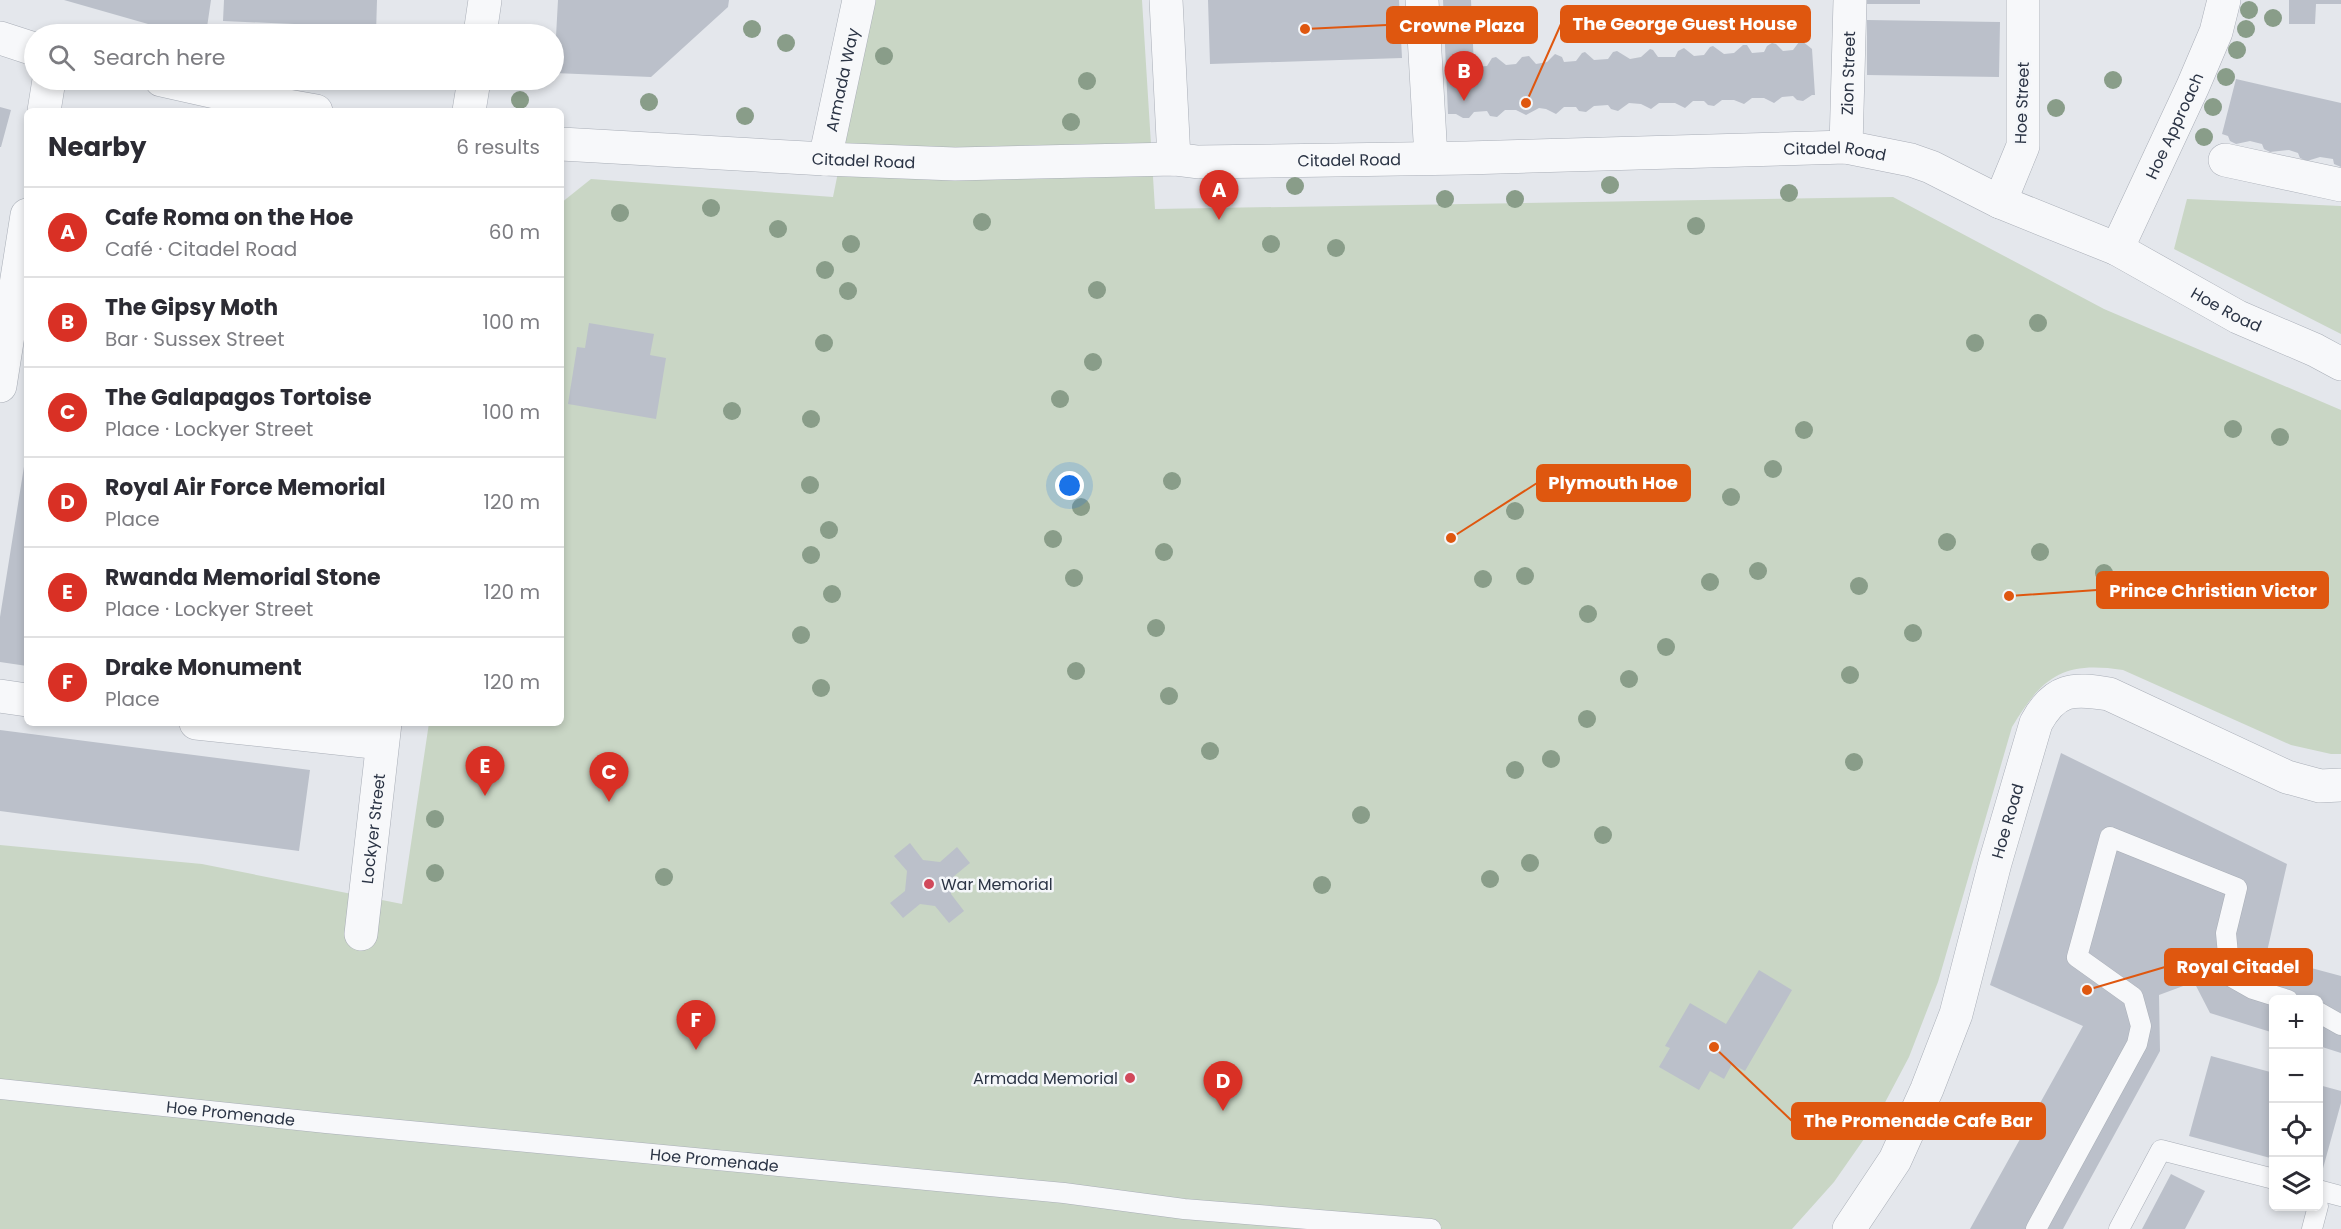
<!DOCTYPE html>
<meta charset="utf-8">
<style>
:root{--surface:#fff;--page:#f7f7f7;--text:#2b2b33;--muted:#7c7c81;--line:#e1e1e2;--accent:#d93025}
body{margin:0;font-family:Poppins,sans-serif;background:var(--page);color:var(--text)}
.controls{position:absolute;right:18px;bottom:18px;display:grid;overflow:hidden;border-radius:9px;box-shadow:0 3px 9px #0003}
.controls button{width:54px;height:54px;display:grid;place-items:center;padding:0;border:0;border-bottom:2px solid var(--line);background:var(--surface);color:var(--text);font:30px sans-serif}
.you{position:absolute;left:1070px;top:486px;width:21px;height:21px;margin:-15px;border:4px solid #fff;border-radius:50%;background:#1a73e8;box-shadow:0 0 0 9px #1a73e833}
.badge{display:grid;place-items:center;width:39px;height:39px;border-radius:50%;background:var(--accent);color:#fff;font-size:20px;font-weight:700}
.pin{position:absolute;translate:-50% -50px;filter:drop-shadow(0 2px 3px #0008)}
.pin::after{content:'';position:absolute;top:32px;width:21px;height:18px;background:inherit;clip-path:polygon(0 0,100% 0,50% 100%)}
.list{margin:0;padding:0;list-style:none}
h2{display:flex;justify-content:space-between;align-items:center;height:78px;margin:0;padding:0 24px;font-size:26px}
h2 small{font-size:20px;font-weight:400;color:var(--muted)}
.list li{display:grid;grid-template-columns:39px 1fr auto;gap:18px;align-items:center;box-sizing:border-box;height:90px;padding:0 24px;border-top:2px solid var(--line)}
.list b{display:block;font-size:22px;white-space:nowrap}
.list p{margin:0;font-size:20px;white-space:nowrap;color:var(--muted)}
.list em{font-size:20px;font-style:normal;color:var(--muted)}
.icon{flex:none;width:33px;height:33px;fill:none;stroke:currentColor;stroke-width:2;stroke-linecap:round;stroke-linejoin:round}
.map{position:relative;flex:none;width:2341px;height:1229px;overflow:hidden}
.search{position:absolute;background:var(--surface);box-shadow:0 3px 9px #0003;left:24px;top:24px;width:540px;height:66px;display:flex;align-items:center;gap:15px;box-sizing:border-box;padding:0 21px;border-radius:33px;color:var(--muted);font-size:22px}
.panel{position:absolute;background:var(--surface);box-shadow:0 3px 9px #0003;left:24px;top:108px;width:540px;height:618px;border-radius:9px}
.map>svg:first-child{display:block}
.green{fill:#c9d6c5}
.building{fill:#bbc0ca}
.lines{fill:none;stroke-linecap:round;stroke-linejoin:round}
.service-casing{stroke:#a9aeb7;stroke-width:21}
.minor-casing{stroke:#a9aeb7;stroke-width:34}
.service{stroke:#f7f8fa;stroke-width:20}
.minor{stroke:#f7f8fa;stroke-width:33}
.tree{fill:#899d89}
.poi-dot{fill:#d1495b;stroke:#f4f6f9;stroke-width:2}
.labels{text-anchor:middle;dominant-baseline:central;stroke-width:5;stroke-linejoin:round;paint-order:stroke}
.street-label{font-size:16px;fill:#2b3445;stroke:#f4f6f9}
.poi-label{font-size:16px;fill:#2b3445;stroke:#f4f6f9;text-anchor:start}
.leader{fill:none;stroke:#df570f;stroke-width:2}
.callout-dot{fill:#df570f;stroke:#f4f6f9;stroke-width:2}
.callout{fill:#df570f;stroke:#df570f;stroke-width:2}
.callout-label{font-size:18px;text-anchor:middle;font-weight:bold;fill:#fff}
</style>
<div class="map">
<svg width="2341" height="1229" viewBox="0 0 2341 1229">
<rect width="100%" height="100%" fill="#e4e7ec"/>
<path class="green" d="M873,0H1142L1155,209L1893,197L2104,309L2341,410V754H2331L2291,745L2123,670C2063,661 2043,676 2012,727L1938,982L1909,1057L1871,1129L1834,1182L1792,1229H0V845L202,864L402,904L429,723H561V203L591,179L833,197Z
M2187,199L2341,206V334L2174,249Z"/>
<path class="building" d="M64,0H211L206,34H183Z
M224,0H377L376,34L316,32L317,25L223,21Z
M558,0H729L728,7L651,77L554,73Z
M1208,0H1399L1402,58L1210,64Z
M1443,0H1471L1474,67L1487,66L1492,58L1496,57L1506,65L1516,64L1522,57L1529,56L1536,64L1547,62L1555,54L1562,57L1564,62L1576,61L1582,53L1585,52L1594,60L1608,59L1613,52L1617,51L1630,59L1641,57L1650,49L1653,50L1658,57H1675L1678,51L1684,48L1694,56L1704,55L1710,47L1713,46L1724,54L1734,53L1743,45H1747L1752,53L1764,52L1767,46L1772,43L1776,44L1783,51L1793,50L1799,42L1802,41L1812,49L1815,95H1812L1803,101L1797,100L1793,96L1782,97L1774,103L1764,98H1752L1744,104L1734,100H1722L1714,106L1708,105L1704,101H1693L1685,108L1675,103H1659L1651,109L1641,104L1629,103L1618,111L1611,109L1608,105L1594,106L1586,112L1579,111L1576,107H1564L1556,114L1546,109L1539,108L1526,115L1516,110H1505L1497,117L1490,116L1487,111L1474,112L1469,118H1463L1456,114H1448Z
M1867,0H1920V4H1867Z
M2289,0H2341V4H2316L2315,24H2289Z
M1867,20L2000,22L1999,77L1867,75Z
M2236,79L2341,103V167L2334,164L2333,159L2320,157L2307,161L2300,158L2298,153L2289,150L2270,152L2264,149L2262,144L2250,141L2236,144L2230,141L2228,136L2222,134Z
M0,107L11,110L1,147H0Z
M589,323L654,334L650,355L666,358L656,419L568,404L577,347L585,348Z
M26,454H27V666L0,662V617Z
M0,730L310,770L299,851L0,811Z
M2061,753L2287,864L2266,956L2341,976V1053L2319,1046V999H2274V1033L2210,1013L2194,982L2159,995L2160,1051L2063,1229H1970L2083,1026L1990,985Z
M910,843L923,860L940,862L957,847L970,863L953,877L951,894L964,911L949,923L935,906L920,904L903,918L890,903L905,891L907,871L894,856Z
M1759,970L1792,990L1745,1071L1732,1064L1724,1079L1710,1071L1699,1090L1659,1067L1670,1048L1665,1046L1690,1003L1726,1024Z
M2211,1056L2274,1073V1159L2189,1136Z
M2319,1085L2341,1091V1103L2322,1172L2319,1171Z
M2171,1174L2205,1191L2185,1229H2142Z"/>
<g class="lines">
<defs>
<g id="service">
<path d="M2318,1012L2341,1025"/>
<path id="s1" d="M0,1089L326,1123L1064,1193L1184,1209L1431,1229"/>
<path d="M2318,1190L2341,1196"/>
<path d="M2036,1229L2137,1044L2141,1026L2133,997L2077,957L2110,837L2237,888L2226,933L2230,976L2253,989L2288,1000"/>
<path d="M2119,1229L2161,1150L2274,1179"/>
<path d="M2312,1229L2318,1206"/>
</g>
<g id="minor">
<path d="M1166,0L1174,159"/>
<path d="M1422,0L1431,158"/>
<path d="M480,34L485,0"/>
<path d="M0,38L34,49"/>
<path d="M161,80L237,97L316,111"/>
<path d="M44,111L49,80"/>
<path d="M469,111L474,80"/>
<path id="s2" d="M561,144L825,159L955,164L1174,159L1198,162L1466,158L1846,147L1911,160L1931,167L2000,202L2117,249L2238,317L2315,350L2341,364"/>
<path id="s3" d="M1846,147L1850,0"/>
<path id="s4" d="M825,159L859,0"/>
<path d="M2225,160L2341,185"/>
<path d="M2000,202L2023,146V0"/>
<path id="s5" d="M2117,249L2193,86L2216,32L2224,0"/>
<path d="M0,386L27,215"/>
<path d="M0,696L27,700"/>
<path d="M196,723L382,743"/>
<path id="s6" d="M361,934L385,723"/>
<path id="s7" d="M1849,1229L1895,1160L1927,1089L1956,1014L1995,863L2036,723C2055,688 2073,688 2109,694L2287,777L2320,786L2341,785"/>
</g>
</defs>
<use href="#service" class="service-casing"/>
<use href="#minor" class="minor-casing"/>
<use href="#service" class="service"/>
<use href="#minor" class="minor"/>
</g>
<g class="tree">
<circle cx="2249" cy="10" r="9"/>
<circle cx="2273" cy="18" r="9"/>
<circle cx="752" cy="29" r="9"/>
<circle cx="2246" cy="29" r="9"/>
<circle cx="786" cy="43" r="9"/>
<circle cx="2237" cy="50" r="9"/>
<circle cx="884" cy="56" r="9"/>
<circle cx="2226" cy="77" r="9"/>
<circle cx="2113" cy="80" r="9"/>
<circle cx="1087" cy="81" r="9"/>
<circle cx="520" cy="100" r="9"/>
<circle cx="649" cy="102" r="9"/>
<circle cx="2213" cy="107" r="9"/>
<circle cx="2056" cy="108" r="9"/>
<circle cx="745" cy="116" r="9"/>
<circle cx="1071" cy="122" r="9"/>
<circle cx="2204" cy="137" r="9"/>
<circle cx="1610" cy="185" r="9"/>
<circle cx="1295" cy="186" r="9"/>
<circle cx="1213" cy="189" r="9"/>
<circle cx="1789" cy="193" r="9"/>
<circle cx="1445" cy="199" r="9"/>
<circle cx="1515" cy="199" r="9"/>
<circle cx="711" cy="208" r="9"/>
<circle cx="620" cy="213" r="9"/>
<circle cx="982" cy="222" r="9"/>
<circle cx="1696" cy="226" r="9"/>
<circle cx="778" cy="229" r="9"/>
<circle cx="851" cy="244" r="9"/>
<circle cx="1271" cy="244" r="9"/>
<circle cx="1336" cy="248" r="9"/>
<circle cx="825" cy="270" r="9"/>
<circle cx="1097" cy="290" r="9"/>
<circle cx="848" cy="291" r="9"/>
<circle cx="2038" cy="323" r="9"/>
<circle cx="824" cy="343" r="9"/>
<circle cx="1975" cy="343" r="9"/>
<circle cx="1093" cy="362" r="9"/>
<circle cx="1060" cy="399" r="9"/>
<circle cx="732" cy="411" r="9"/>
<circle cx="811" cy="419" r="9"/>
<circle cx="2233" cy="429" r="9"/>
<circle cx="1804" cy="430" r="9"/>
<circle cx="2280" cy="437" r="9"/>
<circle cx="1773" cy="469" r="9"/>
<circle cx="1172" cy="481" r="9"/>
<circle cx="810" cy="485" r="9"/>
<circle cx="1731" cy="497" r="9"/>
<circle cx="1081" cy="507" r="9"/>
<circle cx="1515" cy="511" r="9"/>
<circle cx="829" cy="530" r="9"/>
<circle cx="1053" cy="539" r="9"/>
<circle cx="1947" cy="542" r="9"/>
<circle cx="1164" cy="552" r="9"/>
<circle cx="2040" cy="552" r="9"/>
<circle cx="811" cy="555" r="9"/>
<circle cx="1758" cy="571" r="9"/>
<circle cx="2104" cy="573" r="9"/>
<circle cx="1525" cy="576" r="9"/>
<circle cx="1074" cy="578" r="9"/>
<circle cx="1483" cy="579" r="9"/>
<circle cx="1710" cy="582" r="9"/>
<circle cx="1859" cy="586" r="9"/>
<circle cx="832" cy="594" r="9"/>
<circle cx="1588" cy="614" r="9"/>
<circle cx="1156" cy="628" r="9"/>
<circle cx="1913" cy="633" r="9"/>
<circle cx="801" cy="635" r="9"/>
<circle cx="1666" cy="647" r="9"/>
<circle cx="1076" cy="671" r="9"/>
<circle cx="1850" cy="675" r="9"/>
<circle cx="1629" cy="679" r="9"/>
<circle cx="821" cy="688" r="9"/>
<circle cx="1169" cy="696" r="9"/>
<circle cx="1587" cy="719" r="9"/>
<circle cx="1210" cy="751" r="9"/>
<circle cx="1551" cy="759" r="9"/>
<circle cx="1854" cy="762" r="9"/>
<circle cx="1515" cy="770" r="9"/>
<circle cx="1361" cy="815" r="9"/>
<circle cx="435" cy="819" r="9"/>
<circle cx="1603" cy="835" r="9"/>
<circle cx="1530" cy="863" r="9"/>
<circle cx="435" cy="873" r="9"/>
<circle cx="664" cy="877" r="9"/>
<circle cx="1490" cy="879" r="9"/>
<circle cx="1322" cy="885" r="9"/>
</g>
<g class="poi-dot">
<circle cx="929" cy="884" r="6"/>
<circle cx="1130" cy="1078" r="6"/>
</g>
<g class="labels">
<g class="street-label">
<text stroke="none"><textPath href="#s3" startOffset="74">Zion Street</textPath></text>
<text stroke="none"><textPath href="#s4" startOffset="81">Armada Way</textPath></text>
<text transform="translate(2022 103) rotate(-88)">Hoe Street</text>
<text stroke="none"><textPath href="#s5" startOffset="136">Hoe Approach</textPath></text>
<text stroke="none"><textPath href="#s2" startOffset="1275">Citadel Road</textPath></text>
<text stroke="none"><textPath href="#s2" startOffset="789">Citadel Road</textPath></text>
<text stroke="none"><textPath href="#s2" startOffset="303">Citadel Road</textPath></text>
<text stroke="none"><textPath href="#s2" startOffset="1702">Hoe Road</textPath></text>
<text stroke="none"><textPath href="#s7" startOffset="441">Hoe Road</textPath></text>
<text stroke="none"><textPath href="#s6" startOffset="106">Lockyer Street</textPath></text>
<text stroke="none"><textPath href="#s1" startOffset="232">Hoe Promenade</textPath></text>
<text stroke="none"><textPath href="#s1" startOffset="718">Hoe Promenade</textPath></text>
</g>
<g class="poi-label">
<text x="941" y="884">War Memorial</text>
<text x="1118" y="1078" text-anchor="end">Armada Memorial</text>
</g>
</g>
<path class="leader" d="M1526 103L1561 24M1305 29L1387 25M1451 538L1537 483M2009 596L2097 590M2087 990L2165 967M1714 1047L1792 1121"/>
<g class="callout-dot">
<circle cx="1526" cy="103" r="6"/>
<circle cx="1305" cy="29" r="6"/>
<circle cx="1451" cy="538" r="6"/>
<circle cx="2009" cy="596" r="6"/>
<circle cx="2087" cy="990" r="6"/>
<circle cx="1714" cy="1047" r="6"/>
</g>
<g class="callout">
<rect x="1561" y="6" width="249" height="36" rx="6"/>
<rect x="1387" y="7" width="150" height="36" rx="6"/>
<rect x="1537" y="465" width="153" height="36" rx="6"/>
<rect x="2097" y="572" width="231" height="36" rx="6"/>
<rect x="2165" y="949" width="147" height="36" rx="6"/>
<rect x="1792" y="1103" width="253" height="36" rx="6"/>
</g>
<g class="callout-label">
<text x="1685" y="30">The George Guest House</text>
<text x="1462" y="32">Crowne Plaza</text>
<text x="1613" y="489">Plymouth Hoe</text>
<text x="2213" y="597">Prince Christian Victor</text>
<text x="2238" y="973">Royal Citadel</text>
<text x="1918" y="1127">The Promenade Cafe Bar</text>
</g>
</svg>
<div class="controls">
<button>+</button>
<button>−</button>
<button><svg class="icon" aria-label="locate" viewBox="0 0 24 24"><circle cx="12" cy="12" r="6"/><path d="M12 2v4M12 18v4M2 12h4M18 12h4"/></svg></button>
<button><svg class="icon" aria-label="layers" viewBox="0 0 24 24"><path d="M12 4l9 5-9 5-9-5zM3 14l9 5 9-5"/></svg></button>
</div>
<div class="you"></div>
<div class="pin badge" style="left:1219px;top:220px">A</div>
<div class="pin badge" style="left:1464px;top:101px">B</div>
<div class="pin badge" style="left:609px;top:802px">C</div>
<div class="pin badge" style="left:1223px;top:1111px">D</div>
<div class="pin badge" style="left:485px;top:796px">E</div>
<div class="pin badge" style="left:696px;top:1050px">F</div>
<div class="search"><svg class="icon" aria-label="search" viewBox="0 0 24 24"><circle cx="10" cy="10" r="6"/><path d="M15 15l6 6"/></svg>Search here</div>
<section class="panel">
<h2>Nearby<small>6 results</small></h2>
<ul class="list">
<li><span class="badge">A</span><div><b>Cafe Roma on the Hoe</b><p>Café · Citadel Road</p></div><em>60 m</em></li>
<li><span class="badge">B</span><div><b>The Gipsy Moth</b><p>Bar · Sussex Street</p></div><em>100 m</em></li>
<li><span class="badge">C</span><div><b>The Galapagos Tortoise</b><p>Place · Lockyer Street</p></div><em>100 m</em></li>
<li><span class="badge">D</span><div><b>Royal Air Force Memorial</b><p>Place</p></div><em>120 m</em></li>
<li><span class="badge">E</span><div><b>Rwanda Memorial Stone</b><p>Place · Lockyer Street</p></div><em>120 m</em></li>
<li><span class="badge">F</span><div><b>Drake Monument</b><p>Place</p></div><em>120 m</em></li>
</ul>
</section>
</div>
